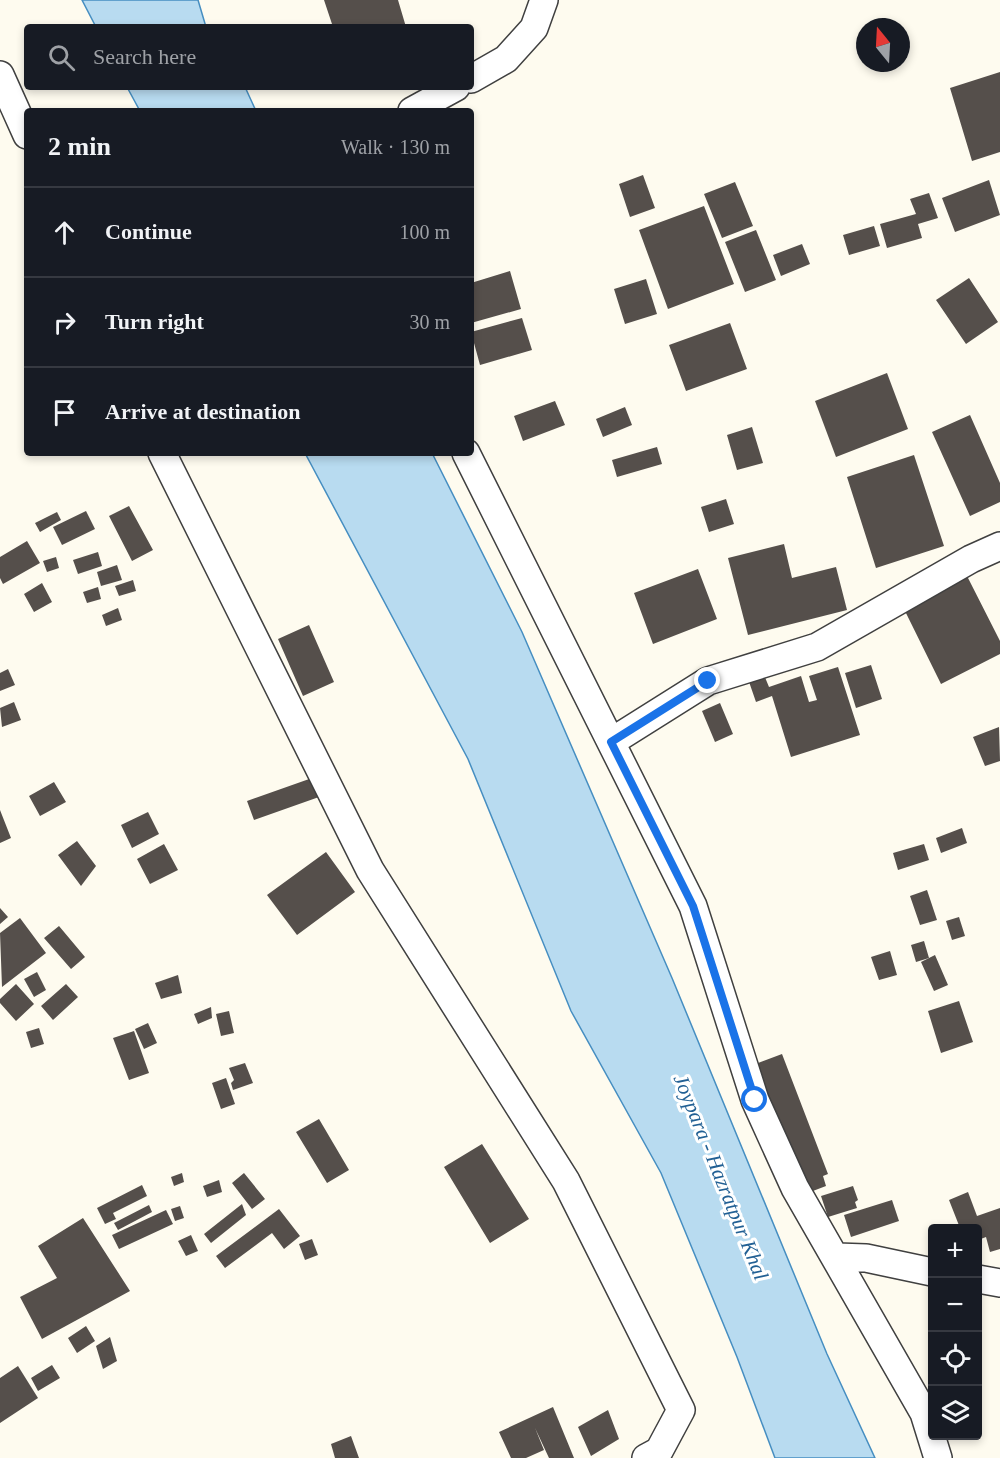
<!DOCTYPE html>
<meta charset="utf-8">
<style>
:root{--surface:#171b24;--page:#242831;--text:#f1f3f6;--muted:#9ea1a6;--line:#363941}
body{margin:0;font-family:Georgia,serif;background:var(--page);color:var(--text)}
.controls{position:absolute;right:18px;bottom:18px;display:grid;overflow:hidden;border-radius:6px;box-shadow:0 3px 9px #0003}
.controls button{width:54px;height:54px;display:grid;place-items:center;padding:0;border:0;border-bottom:2px solid var(--line);background:var(--surface);color:var(--text);font:30px sans-serif}
.compass{position:absolute;left:856px;top:18px;width:54px;height:54px;border-radius:50%;background:var(--surface);box-shadow:0 3px 9px #0003;rotate:342deg}
.stop{position:absolute;width:18px;height:18px;margin:-14px;border:4px solid #1a73e8;border-radius:50%;background:#fff}
.stop.end{background:#1a73e8;border-color:#fff;box-shadow:0 2px 6px #0008}
.list{margin:0;padding:0;list-style:none}
h2{display:flex;justify-content:space-between;align-items:center;height:78px;margin:0;padding:0 24px;font-size:26px}
h2 small{font-size:20px;font-weight:400;color:var(--muted)}
.list li{display:grid;grid-template-columns:39px 1fr auto;gap:18px;align-items:center;box-sizing:border-box;height:90px;padding:0 24px;border-top:2px solid var(--line)}
.list b{display:block;font-size:22px;white-space:nowrap}
.list em{font-size:20px;font-style:normal;color:var(--muted)}
.icon{flex:none;width:33px;height:33px;fill:none;stroke:currentColor;stroke-width:2;stroke-linecap:round;stroke-linejoin:round}
.map{position:relative;flex:none;width:1000px;height:1458px;overflow:hidden}
.search{position:absolute;background:var(--surface);box-shadow:0 3px 9px #0003;left:24px;top:24px;width:450px;height:66px;display:flex;align-items:center;gap:15px;box-sizing:border-box;padding:0 21px;border-radius:6px;color:var(--muted);font-size:22px}
.panel{position:absolute;background:var(--surface);box-shadow:0 3px 9px #0003;left:24px;top:108px;width:450px;height:348px;border-radius:6px}
.map>svg:first-child{display:block}
.water{fill:#b8dbf0;stroke:#468ec1;stroke-width:1.5}
.building{fill:#554f4b}
.lines{fill:none;stroke-linecap:round;stroke-linejoin:round}
.minor-casing{stroke:#404040;stroke-width:30}
.minor{stroke:#fff;stroke-width:27}
.route{stroke:#1a73e8;stroke-width:8}
.labels{text-anchor:middle;dominant-baseline:central;stroke-width:6;stroke-linejoin:round;paint-order:stroke}
.water-label{font-size:21px;font-style:italic;fill:#226094;stroke:#fff}
</style>
<div class="map">
<svg width="1000" height="1458" viewBox="0 0 1000 1458">
<rect width="100%" height="100%" fill="#fefbef"/>
<path class="water" d="M82,0H198L206,27H96Z
M127,87H245L256,111H140Z
M305,453H432L522,632L672,978L827,1354L875,1458H775L737,1357L661,1173L571,1011L468,759Z"/>
<path class="building" d="M324,0H398L406,27H333Z
M1000,72V152L972,161L950,88Z
M643,175L655,208L630,217L619,184Z
M989,180L1000,215L955,232L942,198Z
M735,182L753,226L722,238L704,194Z
M929,193L938,218L918,224L922,238L887,248L880,224L916,214L910,199Z
M704,206L734,284L668,309L639,230Z
M874,226L880,246L849,255L843,235Z
M756,230L776,280L745,292L725,242Z
M802,244L810,264L781,276L773,255Z
M510,271L521,309L471,323V283Z
M969,278L998,322L966,344L936,300Z
M646,279L657,314L625,324L614,289Z
M522,318L532,350L480,365L471,332Z
M730,323L747,369L686,391L669,345Z
M887,373L908,429L836,457L815,401Z
M555,401L565,425L523,441L514,416Z
M625,407L632,425L603,437L596,419Z
M970,415L1000,483V502L970,516L932,432Z
M752,427L763,463L737,470L727,435Z
M657,447L662,464L617,477L612,460Z
M914,455L944,546L876,568L847,477Z
M726,499L734,524L709,532L701,507Z
M129,506L153,550L132,561L109,516Z
M86,511L95,529L62,545L53,527Z
M57,512L61,520L40,532L35,523Z
M27,541L40,563L3,584L0,578V557Z
M784,544L792,578L836,567L847,610L748,635L728,558Z
M98,552L102,566L78,574L73,560Z
M56,557L59,568L47,572L43,561Z
M117,565L122,580L101,586L97,572Z
M698,569L717,619L653,644L634,593Z
M967,576L1000,641V654L941,684L903,607Z
M133,580L136,591L119,596L115,586Z
M42,583L52,602L34,612L24,594Z
M98,587L101,599L87,603L83,592Z
M118,608L122,620L106,626L102,615Z
M309,625L334,682L303,696L278,639Z
M871,665L882,699L856,708L845,673Z
M838,667L860,735L791,757L772,696L756,702L747,676L762,670L769,687L801,676L809,702L817,700L809,676Z
M8,669L15,685L0,691V673Z
M14,702L21,720L2,727L0,708Z
M720,703L733,734L715,742L702,711Z
M999,727L1000,761L985,766L973,737Z
M312,778L319,797L254,820L247,801Z
M54,782L66,802L40,816L29,796Z
M0,810L11,838L0,843Z
M148,812L159,834L132,848L121,825Z
M962,828L967,843L941,853L936,838Z
M77,841L96,866L81,886L58,855Z
M164,844L178,870L150,884L137,859Z
M924,844L929,860L898,870L893,853Z
M326,852L355,892L297,935L267,895Z
M927,890L937,920L920,925L910,896Z
M0,908L8,917L0,924Z
M959,917L965,936L952,940L946,921Z
M20,918L46,953L2,987L0,933Z
M59,926L85,957L71,969L44,938Z
M924,941L929,958L935,955L948,985L934,991L921,962L929,958L916,962L911,945Z
M890,951L897,975L879,980L871,957Z
M37,972L46,990L34,997L24,979Z
M178,975L182,993L161,999L155,983Z
M16,984L34,1004L16,1021L0,1003V999Z
M66,984L78,997L53,1020L41,1006Z
M959,1001L973,1042L941,1053L928,1011Z
M211,1007L212,1018L198,1024L194,1014Z
M229,1011L234,1033L221,1036L216,1014Z
M148,1023L157,1043L144,1049L135,1029Z
M39,1028L44,1044L31,1048L26,1032Z
M134,1031L149,1073L129,1080L113,1038Z
M782,1054L828,1174L823,1176L826,1186L805,1194L750,1066Z
M245,1063L253,1083L233,1090L231,1083L234,1080L229,1068Z
M226,1078L235,1104L221,1109L212,1083Z
M319,1119L349,1170L327,1183L296,1132Z
M482,1144L529,1219L490,1243L444,1167Z
M182,1173L184,1182L174,1186L171,1177Z
M244,1173L265,1199L252,1209L232,1183Z
M219,1180L222,1192L207,1197L203,1186Z
M142,1185L147,1196L113,1213L116,1219L105,1224L97,1208Z
M853,1186L858,1200L855,1202L857,1208L828,1217L821,1196Z
M968,1192L977,1216L1000,1208V1249L990,1252L986,1237L978,1240V1228H960L949,1200Z
M892,1200L899,1221L851,1237L844,1215Z
M242,1204L246,1215L211,1243L204,1234Z
M149,1205L152,1212L118,1230L114,1223Z
M180,1206L184,1218L175,1221L171,1209Z
M279,1209L300,1236L284,1249L272,1233L225,1268L216,1256Z
M166,1210L173,1224L119,1249L112,1235Z
M83,1218L130,1291L42,1339L20,1297L57,1278L38,1246Z
M191,1235L198,1251L186,1256L178,1241Z
M312,1239L318,1255L305,1260L299,1244Z
M86,1326L95,1341L77,1353L68,1338Z
M110,1337L117,1361L103,1369L96,1346Z
M52,1365L60,1378L38,1391L31,1378Z
M18,1366L38,1398L0,1423V1378Z
M553,1407L574,1458H549L535,1428L544,1450L526,1458H511L499,1432Z
M608,1410L619,1439L591,1456L578,1427Z
M351,1436L359,1458H335L331,1444Z"/>
<g class="lines">
<defs>
<path id="minor" d="M0,75L27,135
M471,79L506,59L534,28L544,0
M412,111L456,87
M162,453L370,870L566,1181L681,1410L659,1451L646,1458
M466,453L693,906L755,1100L795,1188L924,1413L938,1458
M611,742L708,681L817,647L971,559L1000,546
M837,1257L866,1258L932,1272
M978,1279L1000,1283"/>
</defs>
<use href="#minor" class="minor-casing"/>
<use href="#minor" class="minor"/>
</g>
<g class="lines">
<path class="route" d="M708,681L611,742L693,906L755,1100"/>
</g>
<g class="labels">
<g class="water-label">
<text transform="translate(721 1177) rotate(68)">Joypara - Hazratpur Khal</text>
</g>
</g>
</svg>
<div class="controls">
<button>+</button>
<button>−</button>
<button><svg class="icon" aria-label="locate" viewBox="0 0 24 24"><circle cx="12" cy="12" r="6"/><path d="M12 2v4M12 18v4M2 12h4M18 12h4"/></svg></button>
<button><svg class="icon" aria-label="layers" viewBox="0 0 24 24"><path d="M12 4l9 5-9 5-9-5zM3 14l9 5 9-5"/></svg></button>
</div>
<svg class="compass" viewBox="-18 -18 36 36"><path d="M0-13l5 13h-10z" fill="#e53935"/><path d="M0 13l5-13h-10z" fill="#9ea1a6"/></svg>
<div class="stop" style="left:755px;top:1100px"></div>
<div class="stop end" style="left:708px;top:681px"></div>
<div class="search"><svg class="icon" aria-label="search" viewBox="0 0 24 24"><circle cx="10" cy="10" r="6"/><path d="M15 15l6 6"/></svg>Search here</div>
<section class="panel">
<h2>2 min<small>Walk · 130 m</small></h2>
<ul class="list">
<li><svg class="icon" aria-label="ahead" viewBox="0 0 24 24"><path d="M12 20V5M6 11l6-6 6 6"/></svg><div><b>Continue</b></div><em>100 m</em></li>
<li><svg class="icon" aria-label="right" viewBox="0 0 24 24"><path d="M7 20v-9h11M14 6l5 5-5 5"/></svg><div><b>Turn right</b></div><em>30 m</em></li>
<li><svg class="icon" aria-label="arrive" viewBox="0 0 24 24"><path d="M6 21V4h12l-3 4 3 4H6"/></svg><div><b>Arrive at destination</b></div></li>
</ul>
</section>
</div>
